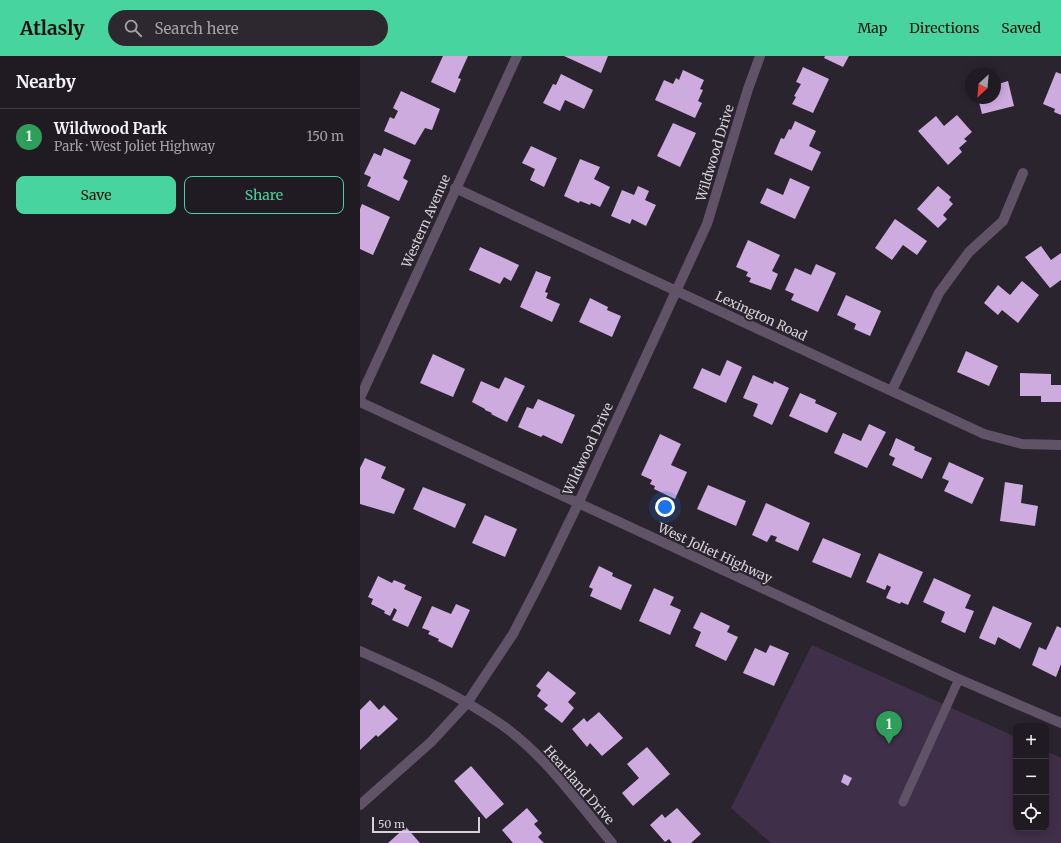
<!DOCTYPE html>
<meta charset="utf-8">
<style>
:root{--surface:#201b22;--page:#2d282f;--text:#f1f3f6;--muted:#a2a1a5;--line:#3d3940;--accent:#47d49e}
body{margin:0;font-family:Merriweather,serif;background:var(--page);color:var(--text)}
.controls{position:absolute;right:12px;bottom:12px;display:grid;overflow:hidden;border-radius:8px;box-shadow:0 2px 10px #0003}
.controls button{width:36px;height:36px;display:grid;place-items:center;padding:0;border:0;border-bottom:1px solid var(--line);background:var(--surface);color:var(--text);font:20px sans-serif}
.compass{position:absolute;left:605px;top:12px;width:36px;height:36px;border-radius:50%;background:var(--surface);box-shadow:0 2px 10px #0003;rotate:206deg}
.scale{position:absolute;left:12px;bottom:10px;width:108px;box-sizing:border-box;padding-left:4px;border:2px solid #d5d1d8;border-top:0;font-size:11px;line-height:14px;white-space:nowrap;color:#d5d1d8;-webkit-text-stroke:3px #2a242e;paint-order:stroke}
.you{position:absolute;left:305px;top:451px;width:14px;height:14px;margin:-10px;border:3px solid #fff;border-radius:50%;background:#1a73e8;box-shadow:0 0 0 6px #1a73e833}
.badge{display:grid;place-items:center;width:26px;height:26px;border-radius:50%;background:var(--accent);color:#fff;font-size:13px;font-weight:700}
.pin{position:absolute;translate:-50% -33px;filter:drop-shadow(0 1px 2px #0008)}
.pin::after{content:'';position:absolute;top:21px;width:14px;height:12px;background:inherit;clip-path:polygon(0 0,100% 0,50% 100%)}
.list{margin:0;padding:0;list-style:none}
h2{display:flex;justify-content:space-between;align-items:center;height:52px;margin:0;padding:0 16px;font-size:17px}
h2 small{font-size:13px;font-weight:400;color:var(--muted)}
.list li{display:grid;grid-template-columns:26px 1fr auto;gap:12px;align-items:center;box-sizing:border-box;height:56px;padding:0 16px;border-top:1px solid var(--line)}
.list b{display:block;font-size:15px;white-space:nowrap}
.list p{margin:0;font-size:13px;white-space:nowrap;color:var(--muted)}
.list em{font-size:13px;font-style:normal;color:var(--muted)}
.actions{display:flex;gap:8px;padding:12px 16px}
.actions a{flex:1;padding:9px 0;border:1px solid var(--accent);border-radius:8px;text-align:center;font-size:14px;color:var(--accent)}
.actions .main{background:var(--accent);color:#111}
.icon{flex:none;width:22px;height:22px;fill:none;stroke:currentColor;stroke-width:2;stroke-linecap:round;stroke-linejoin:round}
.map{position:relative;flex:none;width:701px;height:787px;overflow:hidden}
header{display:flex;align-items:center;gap:24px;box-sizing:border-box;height:56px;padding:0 20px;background:var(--accent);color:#111}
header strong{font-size:19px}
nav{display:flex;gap:22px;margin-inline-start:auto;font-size:14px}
.search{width:280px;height:36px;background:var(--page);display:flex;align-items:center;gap:10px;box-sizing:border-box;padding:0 14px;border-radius:22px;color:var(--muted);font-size:15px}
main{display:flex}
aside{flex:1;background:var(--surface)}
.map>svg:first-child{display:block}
.green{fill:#3f2f48}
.building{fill:#cdabdf}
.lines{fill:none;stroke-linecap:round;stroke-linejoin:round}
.service{stroke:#605367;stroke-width:9}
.minor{stroke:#605367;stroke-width:10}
.labels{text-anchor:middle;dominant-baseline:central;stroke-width:4;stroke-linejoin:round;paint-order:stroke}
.street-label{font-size:13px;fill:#d5d1d8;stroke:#2a242e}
</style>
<header>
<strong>Atlasly</strong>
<div class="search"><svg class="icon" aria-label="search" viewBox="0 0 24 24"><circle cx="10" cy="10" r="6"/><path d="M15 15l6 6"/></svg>Search here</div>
<nav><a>Map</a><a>Directions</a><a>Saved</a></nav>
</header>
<main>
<aside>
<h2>Nearby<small></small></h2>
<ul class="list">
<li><span class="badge" style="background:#2e9e5b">1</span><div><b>Wildwood Park</b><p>Park · West Joliet Highway</p></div><em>150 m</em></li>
</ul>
<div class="actions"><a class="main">Save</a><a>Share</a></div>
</aside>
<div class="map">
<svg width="701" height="787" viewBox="0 0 701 787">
<rect width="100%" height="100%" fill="#2a242e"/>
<path class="green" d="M452,589L656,681V772H686V695L701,702V787H411L371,752Z"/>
<path class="building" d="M83,0H108L98,22L101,23L95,37L71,26Z
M204,0H248L241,17Z
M465,0H489L483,11L464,2Z
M443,11L469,23L453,57L432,48L436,41L434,40L441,28L436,26Z
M323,14L344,24L340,33L343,34L338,45L342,47L335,62L295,44L304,24L313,28L316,22L319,24Z
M696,16L701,18V59L694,56L695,53L683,48Z
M201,18L233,34L224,53L205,44L200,55L183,47L193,28L196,29Z
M648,25L654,50L622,58L618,42H635V29Z
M41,35L80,53L72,74L65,72L55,89L24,75L30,61L34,63L38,55L33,52Z
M597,59L612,76L604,83L607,85L599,92L602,96L588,109L558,75L576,60L584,70Z
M435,65L456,75L449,90L461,96L452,115L414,98L421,82L424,83L429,73L431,74Z
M313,67L336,77L320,111L297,100Z
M171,90L197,102L184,131L170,124L175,113L162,107Z
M24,92L51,104L43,122L48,125L39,145L7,130L11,121L4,118L14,97L21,100Z
M220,103L240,111L234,123L250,131L240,151L231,147L230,149L220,145L219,147L204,140Z
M430,122L450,131L435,163L400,147L407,132L423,139Z
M278,130L289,135L285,144L296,149L286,170L272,163L270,168L251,160L262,134L274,139Z
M578,130L591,141L589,144L593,148L583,159L587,163L578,172L557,153Z
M2,148L30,161L13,199L0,193V153Z
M535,163L567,185L557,199L543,189L532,204L515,192Z
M388,184L420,199L412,215L418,218L411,234L389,226L391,222L386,220L388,216L376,211Z
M681,190L691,204L701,197V224L690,232L665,201Z
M120,191L159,209L151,225L144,221L140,228L109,214Z
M456,208L476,217L458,256L431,244L434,238L425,234L435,212L451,219Z
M176,215L191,221L185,236L188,237L186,242L200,248L192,266L160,251Z
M662,225L679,239L658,267L642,254L638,259L624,247L638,229L650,239Z
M486,239L521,255L510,280L494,273L496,268L477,259Z
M230,242L248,251L247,254L261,260L252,281L219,266Z
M606,295L638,310L629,330L597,316Z
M73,298L105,313L93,341L60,327Z
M367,304L382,311L366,347L333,332L342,312L360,320Z
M660,317L691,318V329H701V346H681V340H660Z
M393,319L413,328L414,325L429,332L412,369L393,360L398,348L383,342Z
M145,321L165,330L147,366L131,358L132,357L125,354V353L112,346L121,325L139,333Z
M440,337L456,344L455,347L477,357L467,377L429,360Z
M178,343L215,359L202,388L183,379L181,381L158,371L167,351L173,353Z
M509,368L526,376L507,412L474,397L483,377L501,385Z
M300,378L321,388L311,409L327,416L315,443L294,433L295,430L290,428L292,424L281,419Z
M536,382L555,391L554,394L572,402L562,423L532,409L535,402L529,399Z
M5,402L26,411L21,422L45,433L34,458L0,448V412Z
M589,406L624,422L612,448L584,435L589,425L582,422Z
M645,426L663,429L661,447L678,450L675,470L640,465Z
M348,429L386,445L376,470L337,453Z
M63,431L106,448L95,472L53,453Z
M406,447L450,467L438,495L415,485L417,481L411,479L407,486L392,479Z
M125,459L157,473L145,501L112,487Z
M463,482L501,498L491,522L452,506Z
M519,497L563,516L548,549L541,546L540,548L526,542L531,531L527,529L525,534L506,526Z
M239,510L253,517L252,520L272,529L261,554L230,540L233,533L229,531Z
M18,520L32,527L34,524L46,529L44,533L62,541L48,571L32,564L37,554L34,552L30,560L24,557L25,555L11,548L13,543L8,541Z
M574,522L611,539L605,552L614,555L605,577L581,566L585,556L563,546Z
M294,532L314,541L310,549L321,554L310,579L279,565Z
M96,548L110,554L92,592L78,585L79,583L68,578L70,575L62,572L72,550L91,558Z
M633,550L672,567L660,593L638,581L635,589L619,582Z
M341,556L370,570L367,576L378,581L366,605L335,590L341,576L333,572Z
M697,570L701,572V608L696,621L672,609L679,591L686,594Z
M410,589L429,597L414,630L383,617L395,592L406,597Z
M188,615L216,637L208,646L214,652L202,667L184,653L188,649L177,640L181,634L176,630Z
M10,644L19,654L24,649L38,663L18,681L16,679L0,694V654Z
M239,656L263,682L242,700L230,687L227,691L212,673L224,662L227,666Z
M287,691L310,718L273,750L262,737L279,722L267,708Z
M111,710L144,748L126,763L94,725Z
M484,718L492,722L488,730L481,726Z
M167,752L178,765L174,768L182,777L178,781L184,787H153L142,774Z
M317,752L341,778L331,787H312L309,783L305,786L290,769L302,758L305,762Z
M46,771L60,787H28Z"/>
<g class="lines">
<path class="service" d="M543,746L599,623"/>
<path class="minor" d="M95,132L624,378L662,388L701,389
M532,334L579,237L609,196L643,165L663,117
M0,342L157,0
M0,346L594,621L701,667
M0,595C49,617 98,638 142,669C186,700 218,747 252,787
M0,749L71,686L107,647L153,578L183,520L218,448L347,168L388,33L400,0"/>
</g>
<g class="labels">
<g class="street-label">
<text transform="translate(355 97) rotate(-73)">Wildwood Drive</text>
<text transform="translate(66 165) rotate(-66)">Western Avenue</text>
<text transform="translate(401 260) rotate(25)">Lexington Road</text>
<text transform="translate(228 393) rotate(-65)">Wildwood Drive</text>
<text transform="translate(355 497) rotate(25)">West Joliet Highway</text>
<text transform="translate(219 729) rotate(49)">Heartland Drive</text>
</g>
</g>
</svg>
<div class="controls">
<button>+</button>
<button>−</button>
<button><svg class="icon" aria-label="locate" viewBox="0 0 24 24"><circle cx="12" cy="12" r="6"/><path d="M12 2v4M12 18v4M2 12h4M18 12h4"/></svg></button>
</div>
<svg class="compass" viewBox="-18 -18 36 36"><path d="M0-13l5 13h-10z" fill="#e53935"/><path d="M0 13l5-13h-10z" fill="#a2a1a5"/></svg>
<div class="scale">50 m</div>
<div class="you"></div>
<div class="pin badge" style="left:529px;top:688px;background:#2e9e5b">1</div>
</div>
</main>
